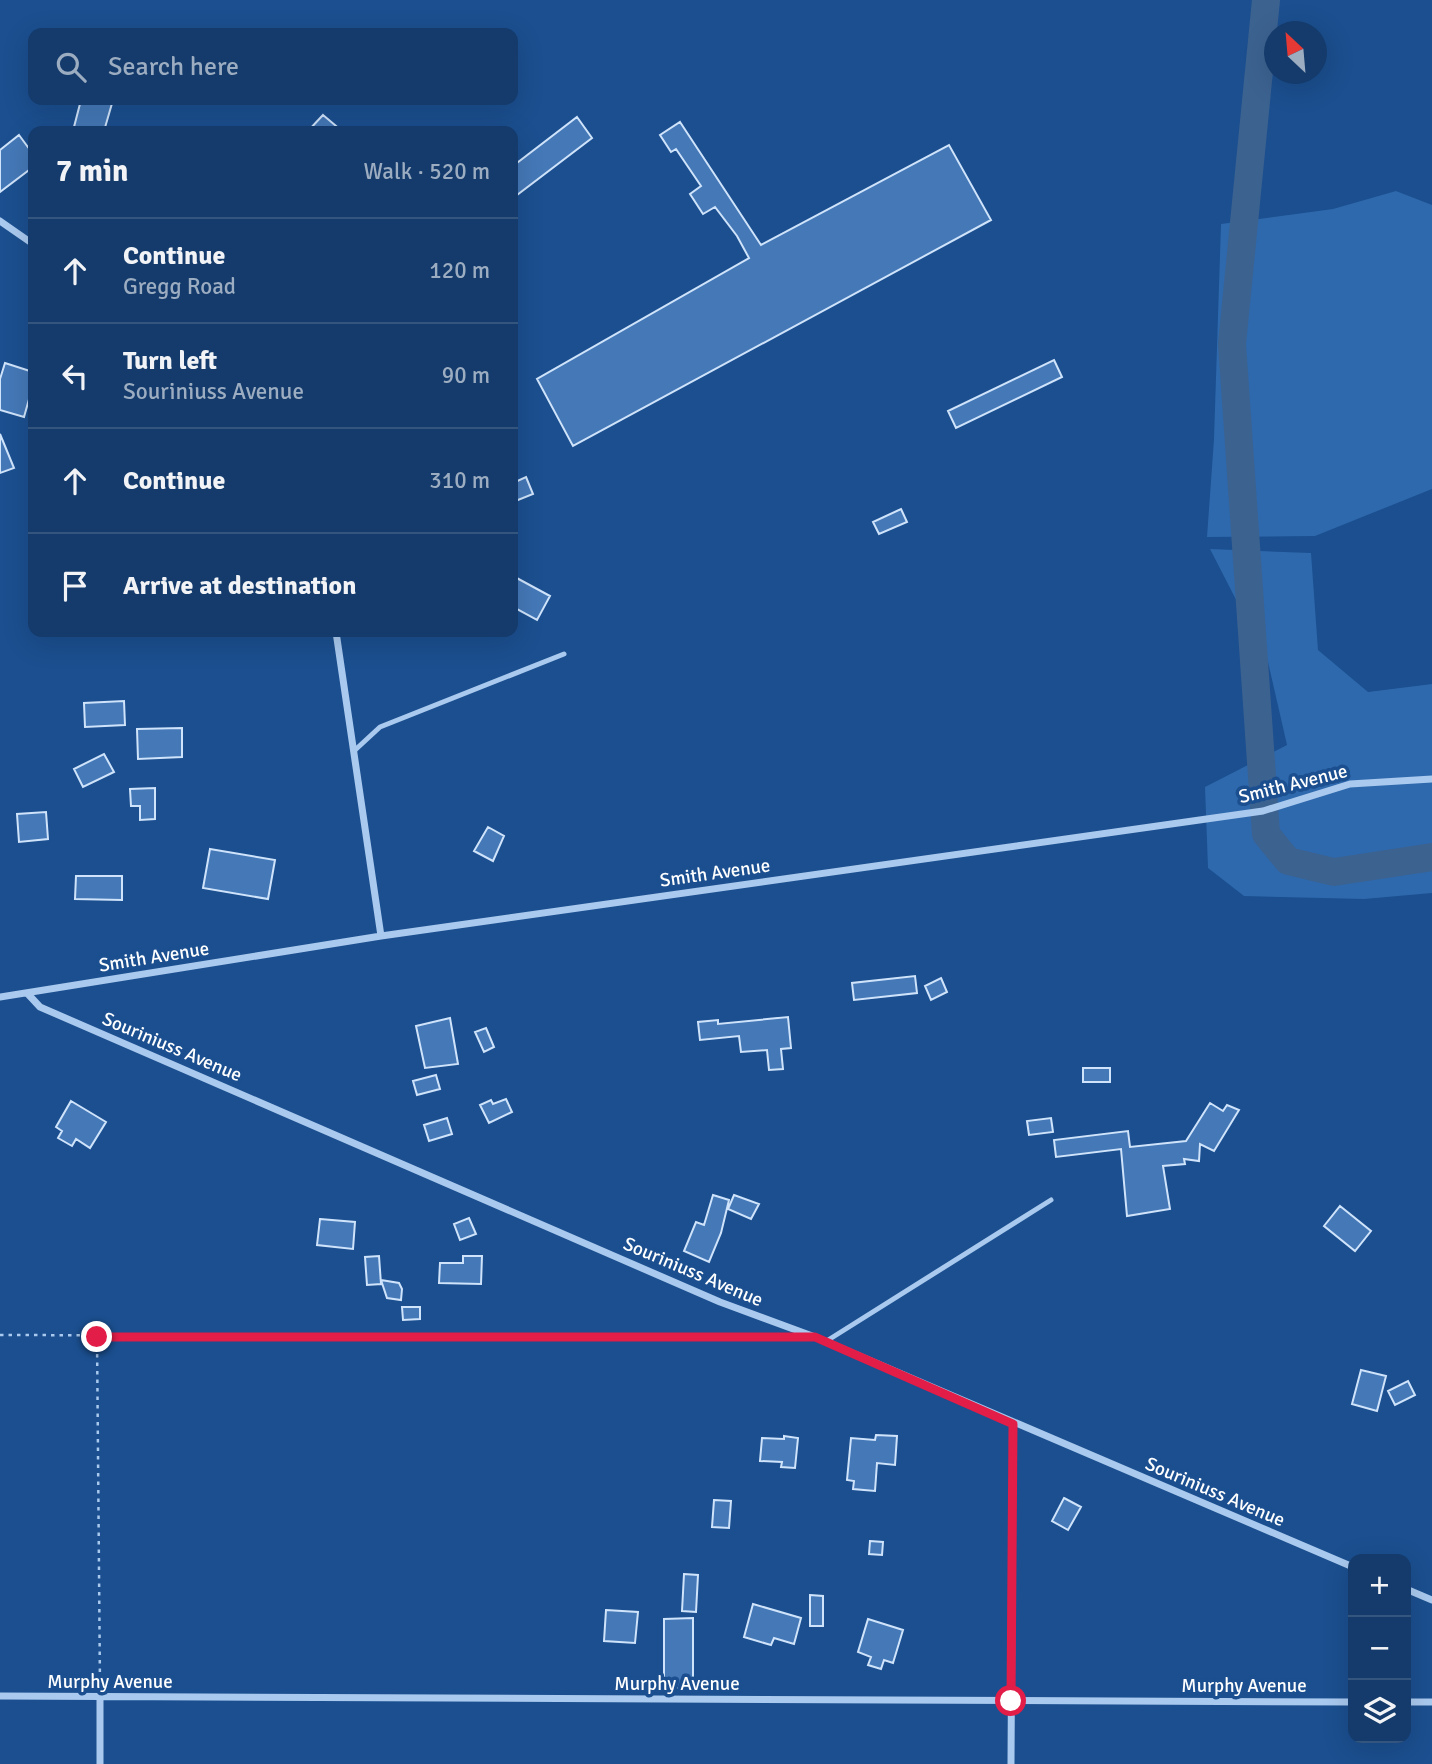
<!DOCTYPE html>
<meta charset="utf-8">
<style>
:root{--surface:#143b6b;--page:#1d4271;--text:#f1f3f6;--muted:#9dadc1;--line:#33557e}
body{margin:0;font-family:Signika,sans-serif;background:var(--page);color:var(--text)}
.controls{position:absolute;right:21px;bottom:21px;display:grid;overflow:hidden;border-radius:14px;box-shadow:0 7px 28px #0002}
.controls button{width:63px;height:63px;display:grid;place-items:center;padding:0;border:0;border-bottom:2px solid var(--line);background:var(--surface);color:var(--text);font:35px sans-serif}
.compass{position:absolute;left:1264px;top:21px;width:63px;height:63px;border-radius:50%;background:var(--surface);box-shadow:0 7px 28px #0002;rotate:334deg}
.stop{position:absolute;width:21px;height:21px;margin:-16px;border:5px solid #e11d48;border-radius:50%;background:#fff}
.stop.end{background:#e11d48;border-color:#fff;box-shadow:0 2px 7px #0008}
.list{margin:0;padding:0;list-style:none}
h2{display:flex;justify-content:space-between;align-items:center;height:91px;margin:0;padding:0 28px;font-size:30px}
h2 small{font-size:23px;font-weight:400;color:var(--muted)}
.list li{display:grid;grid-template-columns:46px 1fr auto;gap:21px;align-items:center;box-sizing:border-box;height:105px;padding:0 28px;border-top:2px solid var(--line)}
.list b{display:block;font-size:26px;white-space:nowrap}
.list p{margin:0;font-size:23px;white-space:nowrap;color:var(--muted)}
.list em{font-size:23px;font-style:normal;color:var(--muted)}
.icon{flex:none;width:38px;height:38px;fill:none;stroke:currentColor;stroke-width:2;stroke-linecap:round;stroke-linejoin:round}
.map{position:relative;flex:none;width:1432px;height:1764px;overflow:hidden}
.search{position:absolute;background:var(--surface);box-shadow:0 7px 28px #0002;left:28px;top:28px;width:490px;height:77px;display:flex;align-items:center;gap:18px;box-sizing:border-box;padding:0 24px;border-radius:14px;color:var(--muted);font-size:26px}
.panel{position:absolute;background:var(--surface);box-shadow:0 7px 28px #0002;left:28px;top:126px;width:490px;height:511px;border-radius:14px}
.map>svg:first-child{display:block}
.green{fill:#2e69ad}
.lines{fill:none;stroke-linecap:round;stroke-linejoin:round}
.river{stroke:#3c6290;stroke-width:28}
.building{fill:#4478b7;stroke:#cfe3fa;stroke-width:2}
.path{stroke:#a9c9ee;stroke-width:2.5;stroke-dasharray:3.5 5;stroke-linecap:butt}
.service{stroke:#a9c9ee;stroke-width:5}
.minor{stroke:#a9c9ee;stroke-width:7}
.route{stroke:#e11d48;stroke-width:9}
.labels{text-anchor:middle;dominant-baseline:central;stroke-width:7;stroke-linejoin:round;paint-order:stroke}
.street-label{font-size:19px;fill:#fff;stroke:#1b4f8f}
</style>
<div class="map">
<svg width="1432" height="1764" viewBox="0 0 1432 1764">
<rect width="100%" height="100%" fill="#1b4f8f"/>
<path class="green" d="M1396,191L1432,205V489L1315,536L1207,537L1214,439L1221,224L1333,209Z
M1210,549L1311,553L1318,650L1368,692L1432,684V893L1364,899L1244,896L1208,868L1205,787L1287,745L1268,662Z"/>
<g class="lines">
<path class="river" d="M1266,0L1232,344L1266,834L1288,861L1334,872L1432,857"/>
</g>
<path class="building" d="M81,100H113L104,131L74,127Z
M323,115L342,131H308Z
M577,117L592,138L517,195L513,188V166Z
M680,122L761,245L949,145L991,220L573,446L537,379L749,258L737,236L715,207L703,214L690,194L701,186L676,149L671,152L660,135Z
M19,135L33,154V167L0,192V150Z
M1054,360L1062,377L956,428L948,411Z
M5,363L33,372V385L24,417L0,410V379Z
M0,434L14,468L0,473Z
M526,477L533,494L513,502V483Z
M901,509L907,522L879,534L873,522Z
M513,576L550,596L537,620L513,607Z
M124,701L125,725L85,727L84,703Z
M182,728V757L138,759L137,729Z
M104,754L114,772L83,787L74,769Z
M155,788V819L140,820V806H131L130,789Z
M46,812L48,839L19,842L17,814Z
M488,827L504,836L493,861L474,851Z
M210,849L275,860L268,899L203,888Z
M76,876H122V900L75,899Z
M915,976L917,993L854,1000L852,983Z
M941,978L947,992L931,1000L925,986Z
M788,1017L791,1048L781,1049L783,1069L769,1070L767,1050L741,1052L739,1036L700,1040L698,1022L718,1020V1024Z
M450,1018L458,1064L425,1068L416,1026Z
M486,1028L494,1047L484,1052L475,1032Z
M1083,1068H1110V1082H1083Z
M436,1075L440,1089L417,1095L413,1081Z
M506,1099L512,1112L489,1123L480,1105L491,1100L493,1104Z
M71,1101L106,1122L90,1148L76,1139L72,1146L58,1138L62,1131L56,1127Z
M1210,1103L1223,1111L1227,1105L1239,1110L1214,1151L1200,1144L1199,1161L1184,1159L1185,1164L1163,1166L1170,1209L1127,1216L1121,1149L1056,1157L1054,1140L1128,1131L1130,1147L1186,1141Z
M447,1118L452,1134L429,1141L424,1125Z
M1051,1118L1053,1132L1029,1135L1027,1121Z
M713,1195L729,1200L721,1233L709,1262L684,1251L696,1222L704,1225Z
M734,1195L759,1204L751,1219L728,1209Z
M1340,1206L1371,1231L1355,1251L1324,1226Z
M469,1218L476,1234L460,1240L454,1224Z
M320,1219L355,1222L353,1249L317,1245Z
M379,1256L381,1284L367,1285L365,1257Z
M463,1256H482L481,1284L439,1283L440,1263H463Z
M381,1280L399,1283L402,1289L401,1300L387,1298Z
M402,1307H420V1319L403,1320Z
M1361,1370L1386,1376L1377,1411L1352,1404Z
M1408,1381L1415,1395L1395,1405L1388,1391Z
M876,1435L897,1436L895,1465L877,1463L875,1491L853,1489L854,1481L847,1480L851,1438L875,1440Z
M784,1436L798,1438L795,1468L781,1467L782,1462L760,1461L762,1438L784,1439Z
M1064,1498L1081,1507L1068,1530L1052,1521Z
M714,1500L731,1501L729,1528L712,1527Z
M870,1541L883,1542L882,1555L869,1554Z
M684,1574L698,1575L696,1612L682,1611Z
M810,1595L823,1596V1626H810Z
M753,1604L801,1618L794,1644L774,1638L771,1645L744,1637Z
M606,1610L638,1612L635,1643L604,1641Z
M693,1618V1688H664V1619Z
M868,1619L903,1630L893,1663L884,1660L881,1669L868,1665L871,1657L858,1652Z"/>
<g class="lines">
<path class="path" d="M0,1335L781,1337
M97,1337L100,1687"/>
<path class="service" d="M354,751L380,727L564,654
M825,1342L1051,1200"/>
<path class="minor" d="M0,221L33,244
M336,632L381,936
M27,993L40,1007L720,1302L815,1337L1353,1567
M0,997L381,936L1263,811L1350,784L1432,779
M1406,1589L1432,1600
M0,1696L1353,1702
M1406,1702H1432
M100,1764V1698
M1011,1764L1013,1424"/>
</g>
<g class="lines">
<path class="route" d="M97,1337H815L1013,1424L1011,1701"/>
</g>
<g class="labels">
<g class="street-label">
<text transform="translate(1293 784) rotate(-14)">Smith Avenue</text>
<text transform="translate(715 873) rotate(-8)">Smith Avenue</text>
<text transform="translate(154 957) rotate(-9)">Smith Avenue</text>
<text transform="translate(172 1047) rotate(23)">Souriniuss Avenue</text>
<text transform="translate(693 1272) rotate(23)">Souriniuss Avenue</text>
<text transform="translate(1215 1492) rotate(23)">Souriniuss Avenue</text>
<text x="110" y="1682">Murphy Avenue</text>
<text x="677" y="1684">Murphy Avenue</text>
<text x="1244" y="1686">Murphy Avenue</text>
</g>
</g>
</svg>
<div class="controls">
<button>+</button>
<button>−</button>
<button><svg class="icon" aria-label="layers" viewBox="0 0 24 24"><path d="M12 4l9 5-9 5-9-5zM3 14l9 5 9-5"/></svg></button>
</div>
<svg class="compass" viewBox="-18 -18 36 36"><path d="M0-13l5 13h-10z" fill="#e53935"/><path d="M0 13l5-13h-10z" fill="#9dadc1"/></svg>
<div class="stop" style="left:1011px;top:1701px"></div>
<div class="stop end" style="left:97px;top:1337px"></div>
<div class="search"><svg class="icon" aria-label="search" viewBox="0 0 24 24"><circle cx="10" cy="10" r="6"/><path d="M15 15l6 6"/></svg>Search here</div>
<section class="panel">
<h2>7 min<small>Walk · 520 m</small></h2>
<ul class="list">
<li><svg class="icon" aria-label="ahead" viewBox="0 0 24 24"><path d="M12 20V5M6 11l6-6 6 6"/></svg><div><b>Continue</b><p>Gregg Road</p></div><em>120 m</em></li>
<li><svg class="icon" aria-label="left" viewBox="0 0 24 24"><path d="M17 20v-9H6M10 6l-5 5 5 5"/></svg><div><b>Turn left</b><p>Souriniuss Avenue</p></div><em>90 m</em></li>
<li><svg class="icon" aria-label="ahead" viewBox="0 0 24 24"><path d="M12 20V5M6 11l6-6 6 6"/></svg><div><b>Continue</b></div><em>310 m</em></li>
<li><svg class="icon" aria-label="arrive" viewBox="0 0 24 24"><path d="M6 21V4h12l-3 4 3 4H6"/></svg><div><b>Arrive at destination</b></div></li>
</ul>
</section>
</div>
